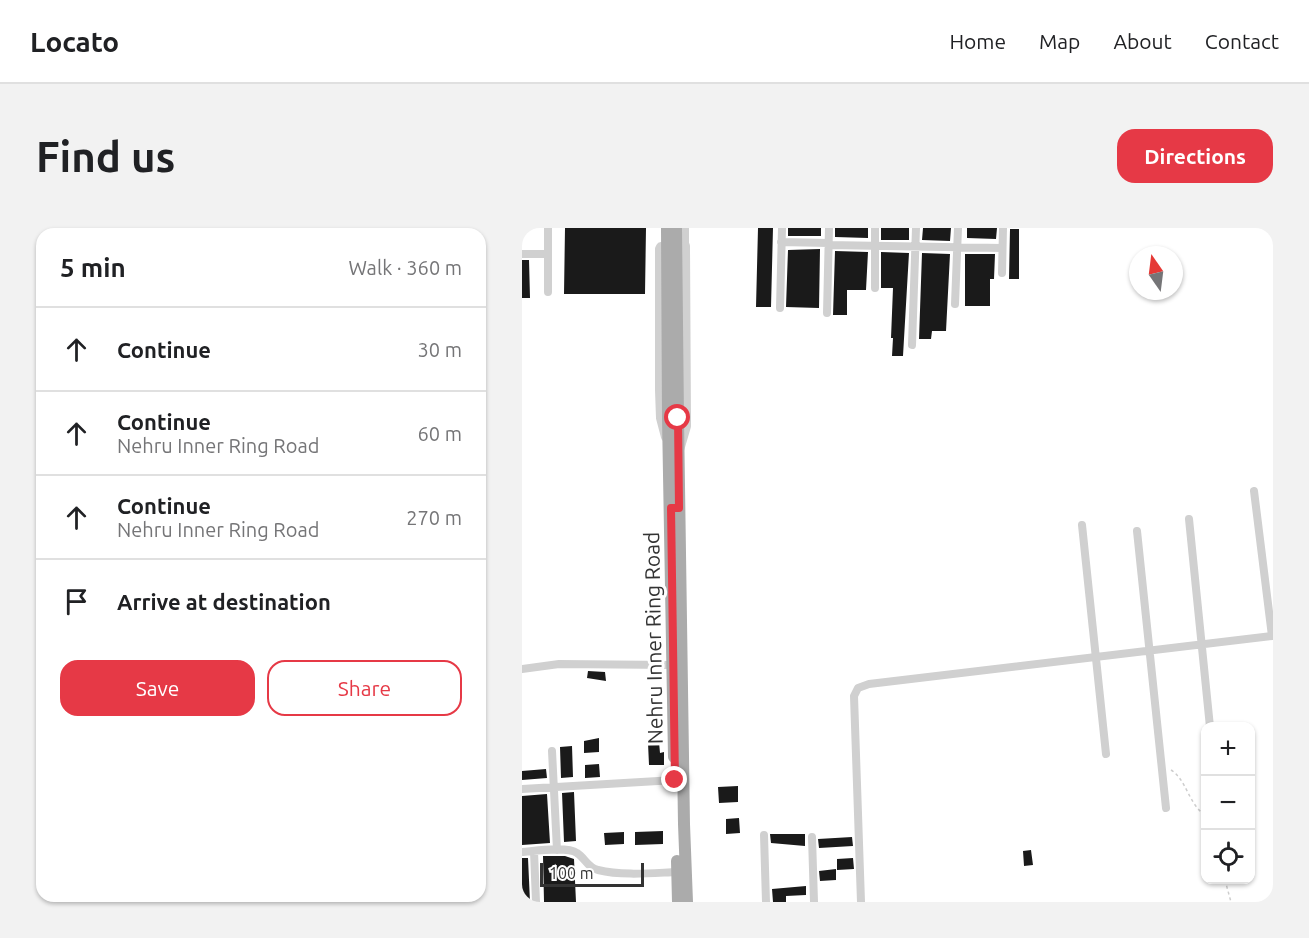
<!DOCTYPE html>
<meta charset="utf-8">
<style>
:root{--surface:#fff;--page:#f2f2f2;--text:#202124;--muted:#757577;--line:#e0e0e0;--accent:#e63946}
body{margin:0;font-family:Ubuntu,sans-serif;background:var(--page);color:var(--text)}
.controls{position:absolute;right:18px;bottom:18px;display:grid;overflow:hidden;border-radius:12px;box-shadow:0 2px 4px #0004}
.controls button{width:54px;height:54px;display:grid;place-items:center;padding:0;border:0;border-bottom:2px solid var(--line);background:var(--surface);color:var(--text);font:30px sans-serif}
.compass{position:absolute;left:607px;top:18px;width:54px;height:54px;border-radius:50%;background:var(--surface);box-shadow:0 2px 4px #0004;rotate:346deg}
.scale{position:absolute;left:18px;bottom:15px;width:104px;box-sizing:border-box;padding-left:6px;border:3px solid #333;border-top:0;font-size:16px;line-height:21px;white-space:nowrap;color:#333;-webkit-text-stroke:4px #fff;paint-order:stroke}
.stop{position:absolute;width:18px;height:18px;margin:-14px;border:4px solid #e63946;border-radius:50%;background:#fff}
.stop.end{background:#e63946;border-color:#fff;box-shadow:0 2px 6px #0008}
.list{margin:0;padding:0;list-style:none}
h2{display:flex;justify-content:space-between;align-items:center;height:78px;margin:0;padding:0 24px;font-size:26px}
h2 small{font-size:20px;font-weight:400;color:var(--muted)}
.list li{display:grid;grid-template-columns:39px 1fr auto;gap:18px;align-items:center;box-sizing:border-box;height:84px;padding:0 24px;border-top:2px solid var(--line)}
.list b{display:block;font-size:22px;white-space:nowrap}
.list p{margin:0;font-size:20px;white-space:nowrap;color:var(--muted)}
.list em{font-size:20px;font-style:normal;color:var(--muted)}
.actions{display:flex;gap:12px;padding:18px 24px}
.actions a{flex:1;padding:14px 0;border:2px solid var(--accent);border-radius:18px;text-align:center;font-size:21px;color:var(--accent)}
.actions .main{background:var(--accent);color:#fff}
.icon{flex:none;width:33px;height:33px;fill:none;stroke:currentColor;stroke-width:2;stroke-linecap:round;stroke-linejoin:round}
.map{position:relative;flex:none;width:751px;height:674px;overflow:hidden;border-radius:18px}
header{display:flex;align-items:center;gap:36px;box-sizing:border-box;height:84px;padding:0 30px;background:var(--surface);border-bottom:2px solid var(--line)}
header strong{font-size:28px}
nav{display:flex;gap:33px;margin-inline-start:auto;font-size:21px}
.intro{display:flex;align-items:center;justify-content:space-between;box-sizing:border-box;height:144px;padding:0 36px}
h1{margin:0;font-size:42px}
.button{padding:15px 27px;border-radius:18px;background:var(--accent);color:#fff;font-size:21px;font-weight:700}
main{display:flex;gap:36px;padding:0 36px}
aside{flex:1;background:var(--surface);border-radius:18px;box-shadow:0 2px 4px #0004}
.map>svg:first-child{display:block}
.building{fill:#1a1a1a}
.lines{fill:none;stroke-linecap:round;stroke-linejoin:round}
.path{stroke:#cdcdcd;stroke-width:1.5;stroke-dasharray:3 3;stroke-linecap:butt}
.minor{stroke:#d0d0d0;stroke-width:8}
.tertiary{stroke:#d0d0d0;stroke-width:10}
.primary{stroke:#ababab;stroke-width:12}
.primary-bridge{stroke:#ababab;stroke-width:12}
.route{stroke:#e63946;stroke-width:8}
.labels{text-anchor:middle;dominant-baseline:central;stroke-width:6;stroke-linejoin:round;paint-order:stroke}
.street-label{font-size:21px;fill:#333;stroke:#fff}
</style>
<header>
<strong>Locato</strong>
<nav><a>Home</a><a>Map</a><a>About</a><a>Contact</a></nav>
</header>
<div class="intro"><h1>Find us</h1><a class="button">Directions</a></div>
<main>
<aside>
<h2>5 min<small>Walk · 360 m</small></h2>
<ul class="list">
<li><svg class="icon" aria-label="ahead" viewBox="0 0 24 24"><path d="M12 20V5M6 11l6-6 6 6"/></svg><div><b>Continue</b></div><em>30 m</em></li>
<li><svg class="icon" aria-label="ahead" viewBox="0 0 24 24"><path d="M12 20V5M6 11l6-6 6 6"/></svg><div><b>Continue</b><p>Nehru Inner Ring Road</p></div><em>60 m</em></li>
<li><svg class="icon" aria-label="ahead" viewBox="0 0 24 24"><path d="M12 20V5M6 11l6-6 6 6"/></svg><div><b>Continue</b><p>Nehru Inner Ring Road</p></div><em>270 m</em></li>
<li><svg class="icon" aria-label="arrive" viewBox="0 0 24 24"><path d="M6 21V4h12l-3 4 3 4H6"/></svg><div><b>Arrive at destination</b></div></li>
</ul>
<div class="actions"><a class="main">Save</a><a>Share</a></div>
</aside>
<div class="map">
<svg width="751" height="674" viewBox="0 0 751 674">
<rect width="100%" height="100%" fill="#fff"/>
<path class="building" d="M43,0H124L123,66H42Z
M236,0H251L249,79H234Z
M266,0H299V8H266Z
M313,0H346V10L313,9Z
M359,0H387V12H359Z
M401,0H429L428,13L400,12Z
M445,0H475L474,11L445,10Z
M488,1H497V51H487Z
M298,21L297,80L264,79L266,22Z
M313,23L346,24L344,62H325V87H311Z
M359,24L387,25L381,128H370L371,110H369L371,60H359Z
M400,25L428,26L424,103H410L409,111H397Z
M443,26H473L472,51H468V78H443Z
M0,32H7L8,70H0Z
M66,443L83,444L84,453L65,450Z
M77,510V524L62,525V513Z
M137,514L138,525L142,524V537H127L126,515Z
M50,518L51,549L39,550L38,519Z
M77,536L78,549L63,550V537Z
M24,541L25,550L0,552V543Z
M216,558V574L197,575L196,559Z
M52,564L54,613L42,614L40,565Z
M25,566L28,615L0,617V568Z
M217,590L218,605L204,606V591Z
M141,603V616L113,617V604Z
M102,604V616L83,617L82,605Z
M248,606H283V618L249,615Z
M330,609L331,618L297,620L296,611Z
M509,622L511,637L502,638L501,623Z
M21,628H43L52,631L54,674H22Z
M0,630H6L8,674H0Z
M331,630L332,641L315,642V631Z
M314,641V652L298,653L297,643Z
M284,658V667L264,668V674H251L250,661Z"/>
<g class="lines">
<path class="path" d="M649,542C665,552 666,576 684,588
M703,652L709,674"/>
<path class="minor" d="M163,0V18
M259,14L306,15
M306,17L480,20
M0,26H26
M480,45L481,0
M353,60V0
M26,64V0
M433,76L436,0
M258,80L260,0
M305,85L307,0
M390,117L394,0
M667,291L688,499
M560,297L584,526
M615,303L644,580
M0,441L37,436L151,437
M30,523L35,622
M0,561L153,552
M242,607L244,674
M290,609L292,674
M12,623L14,674
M0,624C13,623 45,618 55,625C63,630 66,640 76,642C101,648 130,645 155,644
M339,674L332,468L336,460L347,456L750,408L732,263"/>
<path class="tertiary" d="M144,209L139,190L138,162V21L139,19L163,18L164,198L157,222"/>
<path class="primary" d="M146,190L152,529
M156,190L162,596L165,674
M155,633L156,674"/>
<path class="primary-bridge" d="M145,0L146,190
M154,0L156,190"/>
</g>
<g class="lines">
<path class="route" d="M153,552L149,280H157L156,190"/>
</g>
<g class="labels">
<g class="street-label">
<text transform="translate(131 410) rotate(-91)">Nehru Inner Ring Road</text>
</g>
</g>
</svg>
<div class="controls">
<button>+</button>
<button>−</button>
<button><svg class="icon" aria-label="locate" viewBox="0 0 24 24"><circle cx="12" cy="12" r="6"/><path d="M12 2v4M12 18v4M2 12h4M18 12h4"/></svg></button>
</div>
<svg class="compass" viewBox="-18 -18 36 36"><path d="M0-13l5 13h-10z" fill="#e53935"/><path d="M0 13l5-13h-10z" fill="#757577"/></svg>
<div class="scale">100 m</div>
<div class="stop" style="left:156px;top:190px"></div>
<div class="stop end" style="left:153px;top:552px"></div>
</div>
</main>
